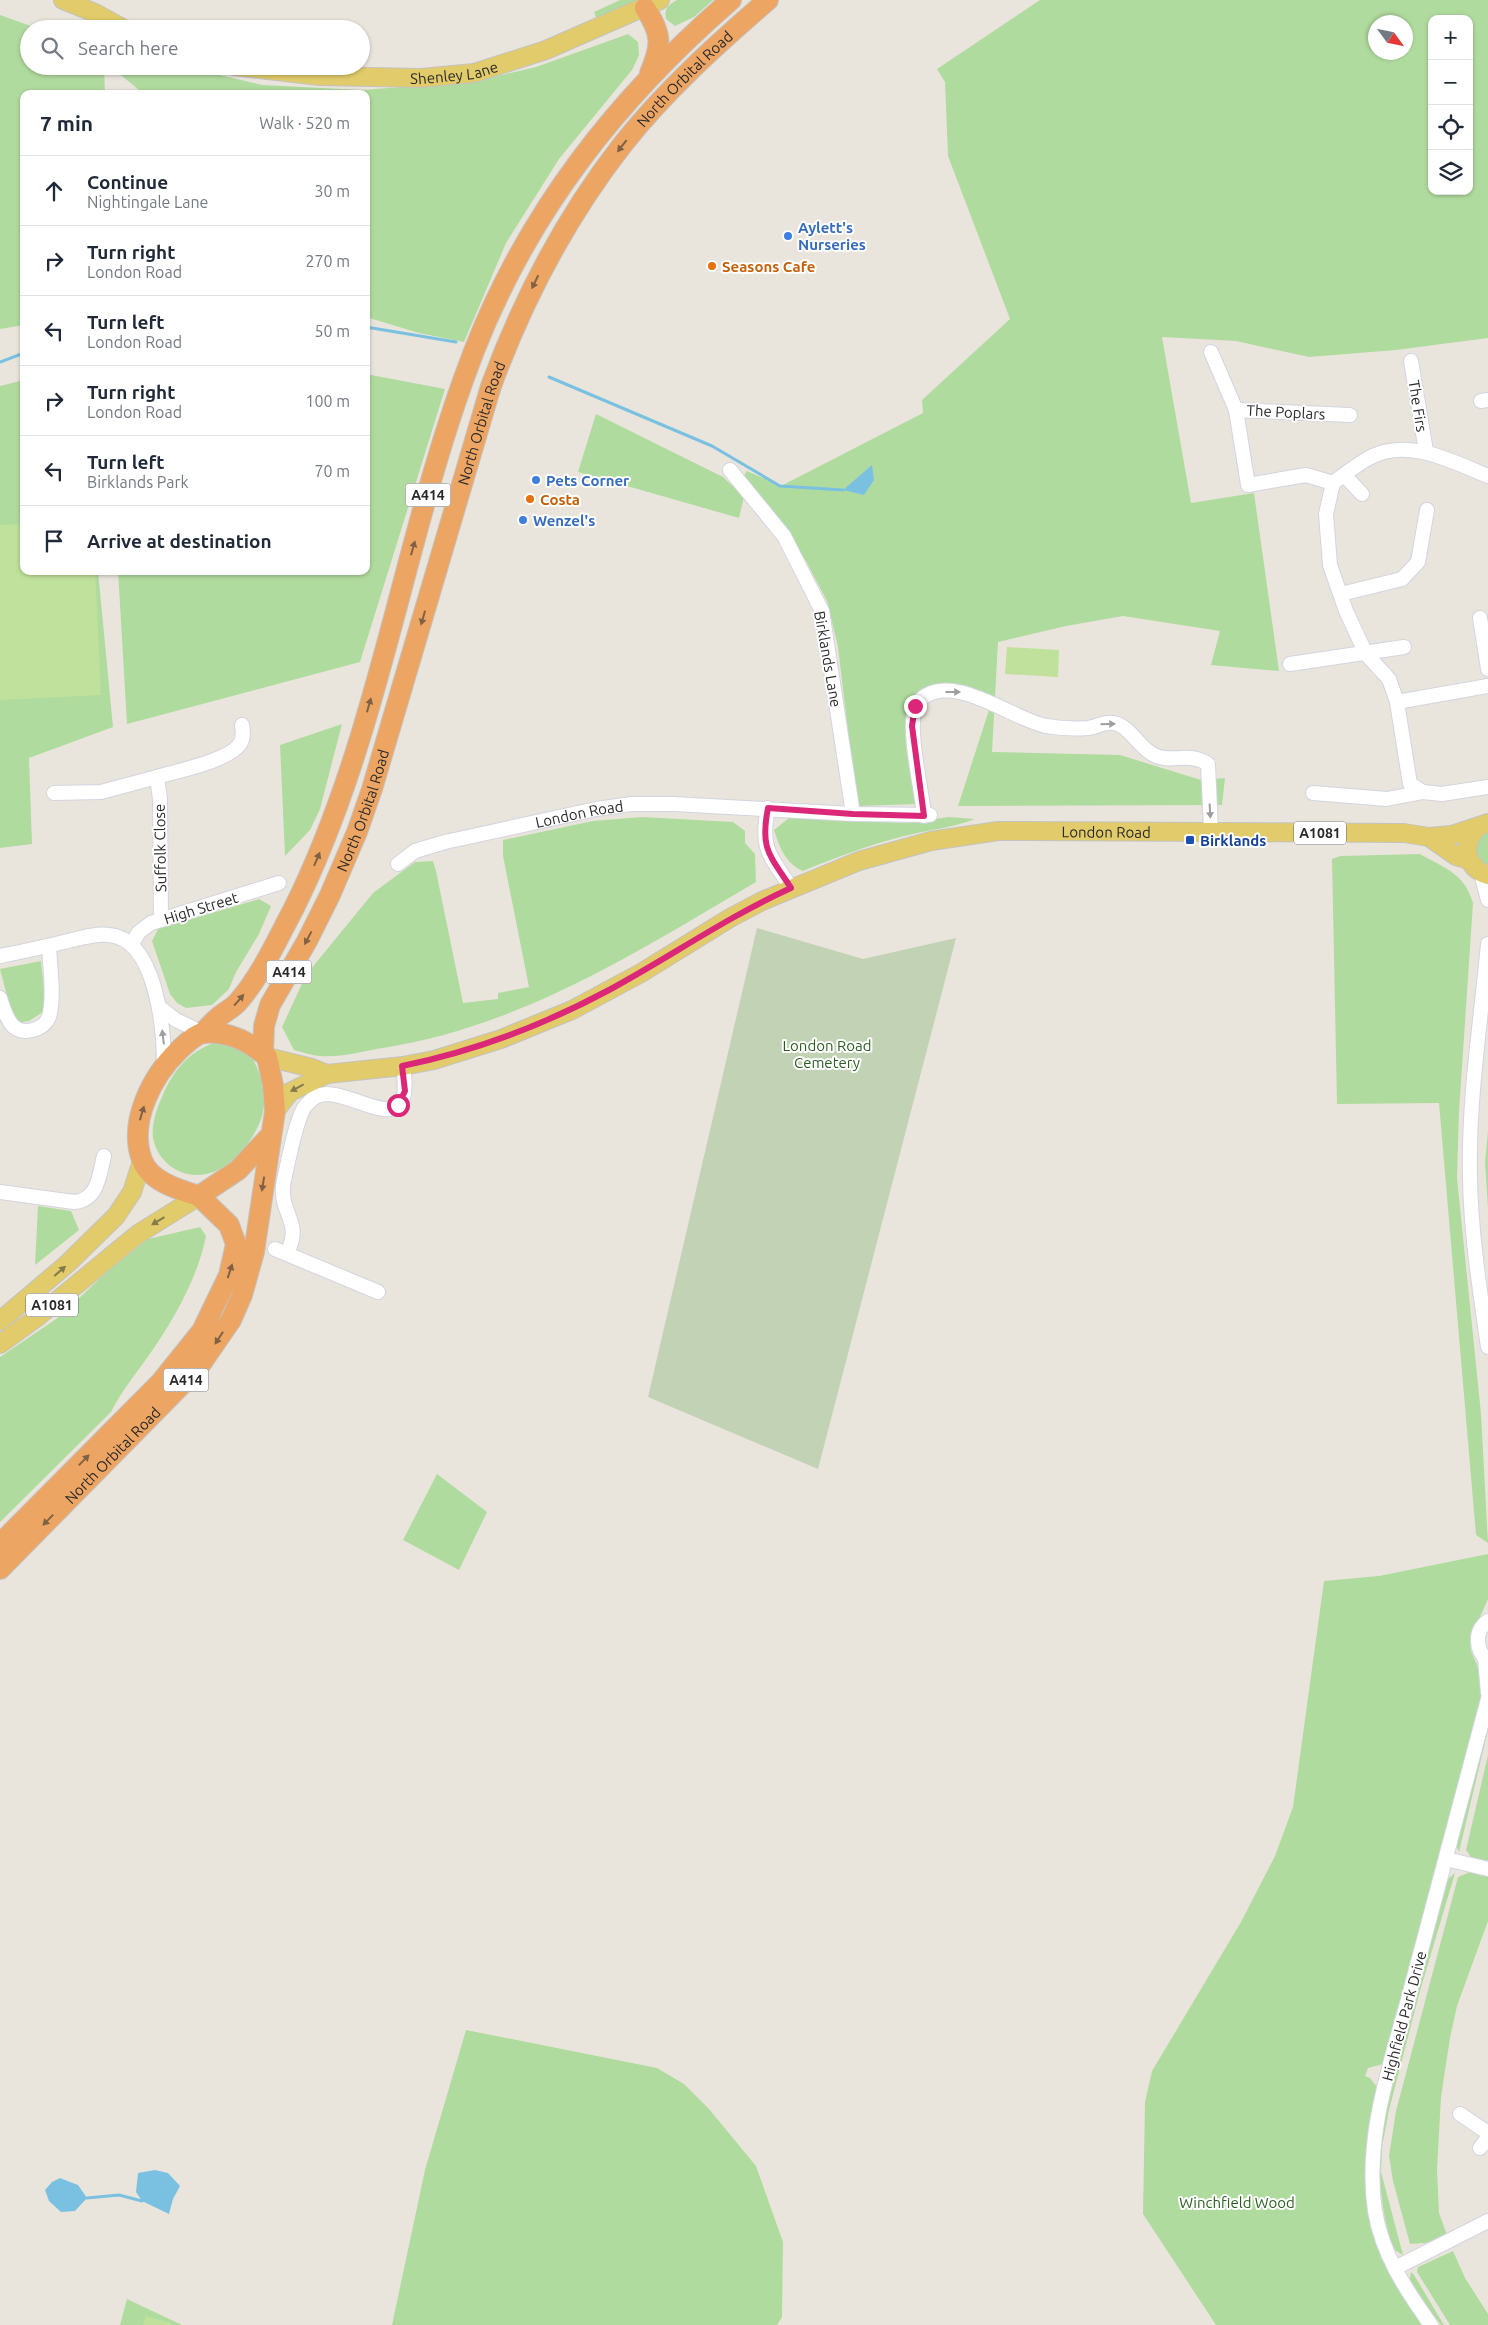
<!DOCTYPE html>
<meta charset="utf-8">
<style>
:root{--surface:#fff;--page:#f6f6f7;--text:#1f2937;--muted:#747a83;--line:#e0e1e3}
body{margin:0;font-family:Ubuntu,sans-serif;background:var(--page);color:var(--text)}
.controls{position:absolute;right:15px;top:15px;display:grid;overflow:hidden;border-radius:10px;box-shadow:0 1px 4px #0004}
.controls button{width:45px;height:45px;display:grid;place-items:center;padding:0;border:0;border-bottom:1px solid var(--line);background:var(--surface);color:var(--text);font:25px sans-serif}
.compass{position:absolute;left:1368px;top:15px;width:45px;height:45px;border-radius:50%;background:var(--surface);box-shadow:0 1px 4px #0004;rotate:123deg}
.stop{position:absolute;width:15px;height:15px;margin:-11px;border:4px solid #db2777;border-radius:50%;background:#fff}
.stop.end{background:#db2777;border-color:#fff;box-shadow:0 1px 5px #0008}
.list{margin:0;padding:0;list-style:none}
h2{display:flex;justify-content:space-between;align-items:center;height:65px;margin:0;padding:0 20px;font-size:21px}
h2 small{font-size:16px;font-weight:400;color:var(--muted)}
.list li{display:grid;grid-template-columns:32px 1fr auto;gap:15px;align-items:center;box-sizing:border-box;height:70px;padding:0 20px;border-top:1px solid var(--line)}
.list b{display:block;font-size:19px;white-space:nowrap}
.list p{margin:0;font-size:16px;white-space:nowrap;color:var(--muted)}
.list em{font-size:16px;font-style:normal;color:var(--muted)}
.icon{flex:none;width:28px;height:28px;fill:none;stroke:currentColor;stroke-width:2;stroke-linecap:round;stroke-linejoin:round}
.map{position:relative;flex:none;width:1488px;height:2325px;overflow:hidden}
.search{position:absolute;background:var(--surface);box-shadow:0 1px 4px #0004;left:20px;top:20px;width:350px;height:55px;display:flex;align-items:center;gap:12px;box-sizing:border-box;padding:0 18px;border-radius:28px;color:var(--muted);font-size:19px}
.panel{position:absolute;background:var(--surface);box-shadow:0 1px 4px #0004;left:20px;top:90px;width:350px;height:485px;border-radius:10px}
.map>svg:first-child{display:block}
.green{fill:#b0db9e;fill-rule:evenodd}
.cemetery{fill:#c2d2b5}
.pitch{fill:#c0e19b}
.water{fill:#7ac1e1}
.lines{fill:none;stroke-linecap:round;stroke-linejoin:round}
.stream{stroke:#7ac1e1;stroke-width:3}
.minor-casing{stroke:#d2d4e0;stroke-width:16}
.major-casing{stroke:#c3c3c3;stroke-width:20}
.highway-casing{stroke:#c3c3c3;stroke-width:22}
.minor{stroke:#fff;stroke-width:14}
.major{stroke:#e1cb6a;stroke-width:18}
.highway{stroke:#eda564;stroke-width:20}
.oneway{fill:#816144}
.oneway2{fill:#9f9f9f}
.oneway3{fill:#857a4a}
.route{stroke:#db2777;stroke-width:6}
.shop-dot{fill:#3f7fe0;stroke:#fff;stroke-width:2}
.food-dot{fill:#e8710a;stroke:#fff;stroke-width:2}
.transit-dot{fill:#1a4fb4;stroke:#fff;stroke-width:2}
.labels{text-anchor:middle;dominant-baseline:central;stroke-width:4;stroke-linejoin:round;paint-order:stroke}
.shield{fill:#fff;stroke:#696969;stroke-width:1}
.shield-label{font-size:14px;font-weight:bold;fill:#292929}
.street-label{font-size:15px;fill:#292929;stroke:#fff}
.shop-label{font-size:15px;font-weight:bold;fill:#366cbe;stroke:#fff;text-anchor:start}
.food-label{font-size:15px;font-weight:bold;fill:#c56008;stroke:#fff;text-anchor:start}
.transit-label{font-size:15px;font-weight:bold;fill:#164399;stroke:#fff;text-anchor:start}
.park-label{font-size:15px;fill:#2b5e21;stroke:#fff}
</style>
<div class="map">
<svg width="1488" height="2325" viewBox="0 0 1488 2325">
<rect width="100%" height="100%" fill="#eae5dc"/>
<path class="green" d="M620,0H642L597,20L594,12Z
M677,0H713L694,17L675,26L666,19C664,8 668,5 677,0Z
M1040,0H1488V338L1396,350L1309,357L1236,341L1162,337L1191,503L1254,493L1279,671L1211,665L1220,631L1123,616L1066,626L998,642L992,752L1120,755L1201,780L1225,778L1222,805L958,806L989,710L987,695C959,685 932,674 911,702L918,804L857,806L838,647L827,601L806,561L767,506L742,479L747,471L781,486L923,413L922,400L1010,319L948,156L945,82L937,69ZM1432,19H1469V191H1432ZM1376,22H1406V52H1376Z
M0,15L39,29H29V66H104L105,94H24V325L0,329Z
M628,34L638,42L639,55L632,70L559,159L506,243L464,342L419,333L366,317V94H144L111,67L181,66L263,85L361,90L471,82L536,67Z
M366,374L445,389L360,662L127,724L118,571H366Z
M24,380V571H98L113,727L29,758L32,844L0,848V386Z
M596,414L723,477L744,497L739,518L578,472Z
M342,724L320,809L310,830L285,856L280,745Z
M642,817L733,822L745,831V843L755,854L756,882C637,952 522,1026 383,1048C363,1051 340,1058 319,1056C311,1055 302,1052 294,1050L282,1027L306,975L373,893L415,862L433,861L436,871L463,1003L498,999V993L529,987L503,856V840L593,821Z
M949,817L975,819C952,828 928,830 904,836C870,845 836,857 803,871C785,863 780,848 774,830L789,818L905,823Z
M1488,830V868L1479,864L1473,846L1479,835Z
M1420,854C1446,869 1464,873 1473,903L1459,1112L1457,1178L1481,1414L1488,1543L1476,1535L1439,1103L1337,1104L1332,859L1340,856Z
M259,899L271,906L259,934L236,972L229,989L212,1005L186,1008L177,1003L170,994L152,941L158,929Z
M41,961L46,1010L29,1021L14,1023L0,969Z
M219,1041L249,1052C271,1090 270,1118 241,1152C232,1161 219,1172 206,1174C181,1179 158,1163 153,1138C151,1125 157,1108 162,1097C173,1070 190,1050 219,1041Z
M1488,1131V1209L1485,1162Z
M38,1206L71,1211L79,1230L35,1265Z
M200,1227L206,1236C197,1280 173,1321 147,1358C134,1376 121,1392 111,1412L0,1522V1357L59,1317L111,1268L148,1239Z
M437,1474L487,1512L459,1570L403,1540Z
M1488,1554V1599L1470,1639L1471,1651L1481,1674V1699L1465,1767L1383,2064L1368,2068L1365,2076L1370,2078L1377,2087L1367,2159L1365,2188L1370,2215L1423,2325H1216L1143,2214L1145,2102L1152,2071L1241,1922L1275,1856L1293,1807L1324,1581L1379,1576Z
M1488,1722V1730L1459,1852L1457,1847L1458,1839Z
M1488,1755V1861L1471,1857L1466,1850Z
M1470,1872L1488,1876V1921L1457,2006L1450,2038L1441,2097L1437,2170L1439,2213L1447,2235L1425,2243L1410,2244L1393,2181L1389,2156L1396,2111L1458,1877Z
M1455,1873L1420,1991L1389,2110L1382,2147L1381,2172L1403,2255L1393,2249C1378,2200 1376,2161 1386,2110L1448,1879Z
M466,2030L657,2068L684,2084L709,2109L756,2166L783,2242L782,2317L777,2325H392L425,2170Z
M1453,2251L1465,2278L1488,2314V2325H1450L1417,2272L1418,2267Z
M1411,2272L1414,2275L1444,2325H1441L1409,2283Z
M127,2299L182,2325H120Z"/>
<path class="cemetery" d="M757,928L863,959L956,938L818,1469L648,1397Z"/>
<path class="pitch" d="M24,524V571H95L101,695L0,700V525Z
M1007,647L1059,650L1058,677L1005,674Z
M146,2316L171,2323V2325H143Z"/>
<path class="water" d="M872,465L874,480L864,495L843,490Z
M155,2170L168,2173L180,2186L173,2199L169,2214L142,2201L136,2192L138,2173Z
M60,2178L78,2185L87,2198L75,2211L61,2212L49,2201L45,2190L52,2182Z"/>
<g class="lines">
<path class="stream" d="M366,327L456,342
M0,362L24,353
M549,377L712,446L780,486L843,490
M87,2198L119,2195L142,2201"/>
<defs>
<g id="minor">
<path d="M1211,352L1236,410"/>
<path d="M1411,361L1426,451"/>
<path d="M1481,401L1488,400"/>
<path d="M730,470L784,536L822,611L853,814"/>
<path d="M1344,475L1362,494"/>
<path d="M1488,476C1451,461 1406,436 1367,459C1355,466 1344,475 1333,483L1326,514L1330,565L1346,611L1366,654L1389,679L1397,702L1410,784L1423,792L1442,794L1488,787"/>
<path d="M1333,483L1306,475L1248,485L1236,410L1350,415"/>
<path d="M1341,594L1402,579L1418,562L1427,510"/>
<path d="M1480,618L1488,669"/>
<path d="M1290,664L1404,647"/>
<path d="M1397,702L1488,686"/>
<path d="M54,793L101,792L157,777"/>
<path d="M1313,793L1387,799L1423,792"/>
<path d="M768,808C760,849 769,854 791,888"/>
<path d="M924,816C923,793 903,717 919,701C951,669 1013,720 1046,726C1058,728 1076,729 1088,728C1097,727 1104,721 1114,723C1130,726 1139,748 1154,755C1172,764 1189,751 1208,764L1211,831"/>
<path id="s1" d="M398,864L415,851L445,842L596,809L632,804H674L853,814L930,815"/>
<path d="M1481,873L1488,900"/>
<path d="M161,920L160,799L157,777C177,771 228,761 240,744C244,738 243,731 242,725"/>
<path d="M1488,944C1481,1021 1468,1100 1470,1178C1471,1235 1480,1291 1488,1347"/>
<path d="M131,945L139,932L151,923L279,883"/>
<path d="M0,956C21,952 43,947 64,942C78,939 94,933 109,935C157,939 164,1031 164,1067"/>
<path d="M0,998C3,1007 6,1019 13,1026C25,1037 48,1028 50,1013C54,992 50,967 49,946"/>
<path d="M159,1007L176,1020L203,1033"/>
<path d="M0,1192L74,1202C98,1200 99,1176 104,1156"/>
<path d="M275,1249L378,1292"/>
<path d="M287,1253C303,1222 280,1215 283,1185C287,1168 296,1115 307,1104C312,1098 319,1094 327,1094C362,1095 415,1142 403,1066"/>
<path d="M1488,1621C1474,1631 1475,1650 1488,1661"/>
<path d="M1485,1659L1488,1693"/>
<path d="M1446,1859L1488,1869"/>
<path d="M1460,2114L1488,2133"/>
<path d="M1480,2148L1488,2137"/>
<path d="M1395,2268L1488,2221"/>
<path d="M1431,2325C1406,2290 1382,2254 1375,2211C1363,2132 1395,2052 1414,1977C1439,1885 1463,1792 1488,1699"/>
</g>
<g id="major">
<path d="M63,0L95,13L124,29"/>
<path id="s2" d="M234,66L320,76L421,78L474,73L546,50L660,0"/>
<path d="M1476,829C1461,846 1466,868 1488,875"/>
<path d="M1429,837L1456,856L1469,860"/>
<path d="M267,1057L312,1068L327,1074"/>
<path id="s3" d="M275,1111L290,1092L327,1074L403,1066L434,1060L501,1039L572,1010L641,973L730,918L762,901L859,861L931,841L998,831L1404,833L1429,837L1452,835L1488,823"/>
<path d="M0,1321L67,1264L116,1216L132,1192L142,1161"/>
<path d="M0,1344L36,1318L138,1234L199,1196"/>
</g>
<g id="highway">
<path d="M645,8C662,34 662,45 650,73"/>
<path d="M203,1033C208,1027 214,1021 220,1016C226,1011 233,1008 238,1002C261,976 277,940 293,910C381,734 403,534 474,351C529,210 618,98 731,0"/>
<path id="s4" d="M263,1053L264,1026L270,1005L307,941L330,895L357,832L372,789L491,386C523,299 566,217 623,144C665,91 717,44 768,0"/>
<path d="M0,1544L161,1382L202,1331L229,1275L236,1244L229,1225L199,1196"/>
<path id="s5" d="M0,1569L198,1368L231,1320L242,1295L254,1252L275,1111L273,1085L267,1057C250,1042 228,1031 204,1033C195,1034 186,1044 179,1050C152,1076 128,1122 142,1160C150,1182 180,1190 199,1196L238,1170L270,1136"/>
</g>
</defs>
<use href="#minor" class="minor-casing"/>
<use href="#major" class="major-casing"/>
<use href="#highway" class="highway-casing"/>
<use href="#minor" class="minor"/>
<use href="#major" class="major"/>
<use href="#highway" class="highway"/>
</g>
<defs><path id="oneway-solid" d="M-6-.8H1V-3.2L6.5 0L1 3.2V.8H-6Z" transform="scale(1.25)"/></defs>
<g class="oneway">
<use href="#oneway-solid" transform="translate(622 146) rotate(128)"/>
<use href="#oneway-solid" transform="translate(535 282) rotate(116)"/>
<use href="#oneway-solid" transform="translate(413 548) rotate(-74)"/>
<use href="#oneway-solid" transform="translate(423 618) rotate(106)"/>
<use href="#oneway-solid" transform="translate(369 705) rotate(-74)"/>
<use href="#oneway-solid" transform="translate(317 859) rotate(-67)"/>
<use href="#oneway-solid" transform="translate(308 938) rotate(118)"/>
<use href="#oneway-solid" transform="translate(239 1000) rotate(-49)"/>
<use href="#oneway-solid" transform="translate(142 1113) rotate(-74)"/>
<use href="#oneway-solid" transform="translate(263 1184) rotate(99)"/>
<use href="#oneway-solid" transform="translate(230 1271) rotate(-72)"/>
<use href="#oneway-solid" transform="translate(219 1338) rotate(123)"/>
<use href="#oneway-solid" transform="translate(84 1460) rotate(-46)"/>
<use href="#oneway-solid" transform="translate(48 1520) rotate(134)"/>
</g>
<g class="oneway2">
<use href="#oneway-solid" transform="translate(953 692)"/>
<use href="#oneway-solid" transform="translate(1108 724) rotate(-2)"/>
<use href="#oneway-solid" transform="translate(1210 811) rotate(87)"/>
<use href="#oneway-solid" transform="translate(163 1037) rotate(-97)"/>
</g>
<g class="oneway3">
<use href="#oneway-solid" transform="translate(297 1088) rotate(152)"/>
<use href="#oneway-solid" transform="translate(158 1221) rotate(149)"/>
<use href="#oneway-solid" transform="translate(60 1271) rotate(-41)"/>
</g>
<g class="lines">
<path class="route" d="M398,1105L405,1091L402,1066C475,1051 544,1025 609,990C670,957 727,917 791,888C769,854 760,849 768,808L853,814L924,816L912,726L915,706"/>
</g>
<g class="shop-dot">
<circle cx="788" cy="236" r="5"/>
<circle cx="536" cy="480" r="5"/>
<circle cx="523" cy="520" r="5"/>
</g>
<g class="food-dot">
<circle cx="712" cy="266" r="5"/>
<circle cx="530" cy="499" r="5"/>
</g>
<rect class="transit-dot" x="1185" y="835" width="10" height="10" rx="2.5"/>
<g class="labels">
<g class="shield">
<rect x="405.5" y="483.5" width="45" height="23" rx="4"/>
<rect x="1294" y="821.5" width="52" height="23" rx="4"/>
<rect x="266.5" y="960.5" width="45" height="23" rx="4"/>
<rect x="26" y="1293.5" width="52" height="23" rx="4"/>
<rect x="163.5" y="1368.5" width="45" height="23" rx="4"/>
</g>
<g class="shield-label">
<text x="428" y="495">A414</text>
<text x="1320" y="833">A1081</text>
<text x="289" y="972">A414</text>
<text x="52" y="1305">A1081</text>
<text x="186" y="1380">A414</text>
</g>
<g class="street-label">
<text stroke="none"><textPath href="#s2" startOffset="221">Shenley Lane</textPath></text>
<text stroke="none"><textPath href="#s4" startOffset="1075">North Orbital Road</textPath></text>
<text transform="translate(1418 406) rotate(81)">The Firs</text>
<text transform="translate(1286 412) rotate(3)">The Poplars</text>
<text stroke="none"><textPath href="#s4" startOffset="670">North Orbital Road</textPath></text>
<text transform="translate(828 659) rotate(80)">Birklands Lane</text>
<text stroke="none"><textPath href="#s4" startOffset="265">North Orbital Road</textPath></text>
<text stroke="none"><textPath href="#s1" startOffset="190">London Road</textPath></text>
<text stroke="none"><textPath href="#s3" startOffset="895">London Road</textPath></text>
<text transform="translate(160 848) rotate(-91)">Suffolk Close</text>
<text transform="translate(201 908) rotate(-17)">High Street</text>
<text stroke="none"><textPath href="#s5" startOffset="160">North Orbital Road</textPath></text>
<text transform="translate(1404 2016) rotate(-75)">Highfield Park Drive</text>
</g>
<g class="shop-label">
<text x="798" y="227">Aylett's<tspan x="798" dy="17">Nurseries</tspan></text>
<text x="546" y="480">Pets Corner</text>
<text x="533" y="520">Wenzel's</text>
</g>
<g class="food-label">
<text x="722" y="266">Seasons Cafe</text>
<text x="540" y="499">Costa</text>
</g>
<g class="transit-label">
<text x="1200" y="840">Birklands</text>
</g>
<g class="park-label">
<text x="827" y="1045">London Road<tspan x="827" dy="17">Cemetery</tspan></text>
<text x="1237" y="2202">Winchfield Wood</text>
</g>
</g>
</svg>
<div class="controls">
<button>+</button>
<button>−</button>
<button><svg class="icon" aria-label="locate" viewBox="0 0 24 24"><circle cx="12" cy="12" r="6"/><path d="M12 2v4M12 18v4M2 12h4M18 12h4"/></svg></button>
<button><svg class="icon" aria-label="layers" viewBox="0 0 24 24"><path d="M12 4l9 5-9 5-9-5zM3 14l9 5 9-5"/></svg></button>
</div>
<svg class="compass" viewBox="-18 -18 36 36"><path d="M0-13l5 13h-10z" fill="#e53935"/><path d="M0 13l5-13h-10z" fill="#747a83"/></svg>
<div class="stop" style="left:398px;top:1105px"></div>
<div class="stop end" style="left:915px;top:706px"></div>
<div class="search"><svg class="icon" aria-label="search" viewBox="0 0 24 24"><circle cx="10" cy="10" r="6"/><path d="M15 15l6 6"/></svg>Search here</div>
<section class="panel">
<h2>7 min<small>Walk · 520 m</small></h2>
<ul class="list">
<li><svg class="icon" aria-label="ahead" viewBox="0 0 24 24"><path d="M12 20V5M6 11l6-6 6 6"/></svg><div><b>Continue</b><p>Nightingale Lane</p></div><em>30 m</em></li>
<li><svg class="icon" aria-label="right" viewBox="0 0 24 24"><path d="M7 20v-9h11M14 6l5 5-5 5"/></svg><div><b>Turn right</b><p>London Road</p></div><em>270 m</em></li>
<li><svg class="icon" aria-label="left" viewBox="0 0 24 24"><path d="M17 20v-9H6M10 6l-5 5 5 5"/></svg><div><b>Turn left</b><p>London Road</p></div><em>50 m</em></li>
<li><svg class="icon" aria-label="right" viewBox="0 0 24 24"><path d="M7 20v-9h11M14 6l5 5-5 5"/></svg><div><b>Turn right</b><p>London Road</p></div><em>100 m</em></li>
<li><svg class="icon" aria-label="left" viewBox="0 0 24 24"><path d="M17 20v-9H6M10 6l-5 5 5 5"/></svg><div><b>Turn left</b><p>Birklands Park</p></div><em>70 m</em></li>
<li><svg class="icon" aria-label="arrive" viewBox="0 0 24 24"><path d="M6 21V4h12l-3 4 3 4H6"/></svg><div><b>Arrive at destination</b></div></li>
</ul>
</section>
</div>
